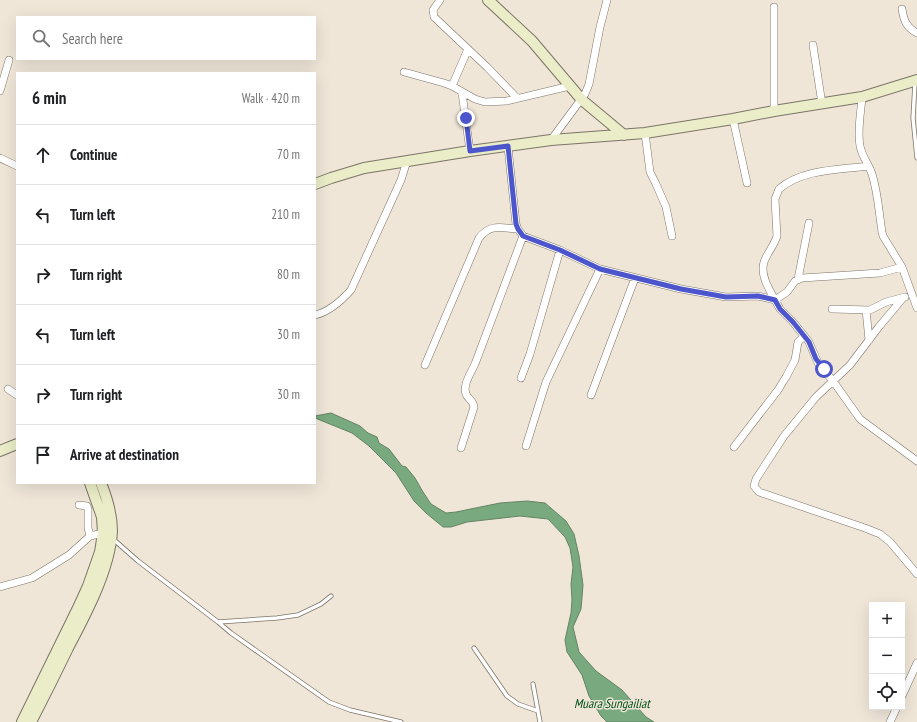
<!DOCTYPE html>
<meta charset="utf-8">
<style>
:root{--surface:#fff;--page:#f2f2f2;--text:#202124;--muted:#757577;--line:#e0e0e0}
body{margin:0;font-family:"PT Sans Narrow",sans-serif;background:var(--page);color:var(--text)}
.controls{position:absolute;right:12px;bottom:12px;display:grid;overflow:hidden;border-radius:0px;box-shadow:0 4px 16px #0002}
.controls button{width:36px;height:36px;display:grid;place-items:center;padding:0;border:0;border-bottom:1px solid var(--line);background:var(--surface);color:var(--text);font:20px sans-serif}
.stop{position:absolute;width:12px;height:12px;margin:-9px;border:3px solid #4c55cb;border-radius:50%;background:#fff}
.stop.end{background:#4c55cb;border-color:#fff;box-shadow:0 1px 4px #0008}
.list{margin:0;padding:0;list-style:none}
h2{display:flex;justify-content:space-between;align-items:center;height:52px;margin:0;padding:0 16px;font-size:17px}
h2 small{font-size:13px;font-weight:400;color:var(--muted)}
.list li{display:grid;grid-template-columns:26px 1fr auto;gap:12px;align-items:center;box-sizing:border-box;height:60px;padding:0 16px;border-top:1px solid var(--line)}
.list b{display:block;font-size:15px;white-space:nowrap}
.list em{font-size:13px;font-style:normal;color:var(--muted)}
.icon{flex:none;width:22px;height:22px;fill:none;stroke:currentColor;stroke-width:2;stroke-linecap:round;stroke-linejoin:round}
.map{position:relative;flex:none;width:917px;height:722px;overflow:hidden}
.search{position:absolute;background:var(--surface);box-shadow:0 4px 16px #0002;left:16px;top:16px;width:300px;height:44px;display:flex;align-items:center;gap:10px;box-sizing:border-box;padding:0 14px;border-radius:0px;color:var(--muted);font-size:15px}
.panel{position:absolute;background:var(--surface);box-shadow:0 4px 16px #0002;left:16px;top:72px;width:300px;height:412px;border-radius:0px}
.map>svg:first-child{display:block}
.water{fill:#79a97e;stroke:#648464}
.lines{fill:none;stroke-linecap:round;stroke-linejoin:round}
.lane-casing{stroke:#7c7468;stroke-width:5}
.street-casing{stroke:#7c7468;stroke-width:8}
.secondary-casing{stroke:#7c7468;stroke-width:12}
.lane{stroke:#fff;stroke-width:3.5}
.street{stroke:#fff;stroke-width:7}
.secondary{stroke:#eaedc7;stroke-width:10}
.route{stroke:#4c55cb;stroke-width:5}
.labels{text-anchor:middle;dominant-baseline:central;stroke-width:3;stroke-linejoin:round;paint-order:stroke}
.water-label{font-size:13px;font-style:italic;fill:#015018;stroke:#efe6d8}
</style>
<div class="map">
<svg width="917" height="722" viewBox="0 0 917 722">
<rect width="100%" height="100%" fill="#efe6d8"/>
<path class="water" d="M331,413L360,426L368,433L377,437L379,443L389,449L402,466L406,467L415,478L423,492L431,504L446,513L456,512L500,503L527,501L545,503L566,521L574,534L579,556L583,585L581,609L573,627L579,652L596,671L622,690L646,717L654,722H607L601,716L589,696L582,675L567,652L565,640L571,613L572,600L571,584L573,567L570,548L565,537L548,519L520,516L467,522L451,527H443L426,513L414,501L396,473L369,446L352,433L315,418V416Z"/>
<g class="lines">
<defs>
<path id="lane" d="M915,83L913,118L917,158
M113,539L138,561L218,622L277,618L298,615L321,604L331,596
M218,622L231,633L329,702L350,710L401,722
M474,648L507,696L518,704L538,711
M533,684L540,722"/>
<path id="street" d="M440,0L433,10L434,17L487,67L517,98
M902,9C904,21 906,27 917,33
M813,45L822,104
M404,72L444,83L452,86L475,99L485,102L507,101L570,86
M452,86L468,49
M0,91L9,60
M462,93L470,151
M862,97C861,112 857,131 860,146C862,157 869,164 872,174C878,193 879,213 882,232L883,236L902,267L917,308
M774,111V7
M733,119L747,183
M645,133L650,172L656,184L666,207L672,236
M551,140L585,94L589,84L600,27L607,0
M508,147L516,224L518,229L523,236L560,250L600,269L681,289L726,297L758,296L775,300
M0,158L17,166
M902,267L880,273L802,278L795,281L787,292L775,300L780,309L793,322L809,342L818,363L833,381L860,419L917,461
M798,279L809,223
M903,298L878,328L850,365L816,397L784,436L756,479L754,486L759,492L865,528L880,534L890,542L917,574
M775,300C769,289 760,275 764,262C767,253 774,246 777,236L775,199L779,189C802,169 839,170 868,166
M832,309L870,310L886,302L905,297
M866,310L869,340
M315,315C329,312 342,300 351,290L401,180L407,161
M425,365L479,238C491,223 501,228 518,229
M521,378L530,354L560,250
M8,389L17,395
M591,395L635,278
M526,446L546,382L600,269
M734,447L778,390L786,377L795,360L798,342L804,336
M461,448L474,407C473,401 470,400 467,396C461,387 471,373 475,364L523,236
M79,505L87,506L88,509V528L90,536
M0,587L32,578L69,555L90,536L103,533L106,535
M902,696L917,663
M890,722L897,707"/>
<path id="secondary" d="M488,0L532,41L582,100L624,135
M315,184L331,178L364,168L470,151L551,140L645,133L733,119L774,111L862,97L917,80
M0,451L17,444
M22,722L77,610L88,586L100,552L103,533L102,517L90,483
M31,722C44,697 56,673 68,648C86,614 110,569 112,531C112,514 107,498 101,483"/>
</defs>
<use href="#lane" class="lane-casing"/>
<use href="#street" class="street-casing"/>
<use href="#secondary" class="secondary-casing"/>
<use href="#lane" class="lane"/>
<use href="#street" class="street"/>
<use href="#secondary" class="secondary"/>
</g>
<g class="lines">
<path class="route" d="M466,118L470,151L508,146L516,224L518,229L523,236L560,250L600,269L681,289L726,297L758,296L775,300L780,309L793,322L809,342L816,359L824,369"/>
</g>
<g class="labels">
<g class="water-label">
<text x="612" y="703">Muara Sungailiat</text>
</g>
</g>
</svg>
<div class="controls">
<button>+</button>
<button>−</button>
<button><svg class="icon" aria-label="locate" viewBox="0 0 24 24"><circle cx="12" cy="12" r="6"/><path d="M12 2v4M12 18v4M2 12h4M18 12h4"/></svg></button>
</div>
<div class="stop" style="left:824px;top:369px"></div>
<div class="stop end" style="left:466px;top:118px"></div>
<div class="search"><svg class="icon" aria-label="search" viewBox="0 0 24 24"><circle cx="10" cy="10" r="6"/><path d="M15 15l6 6"/></svg>Search here</div>
<section class="panel">
<h2>6 min<small>Walk · 420 m</small></h2>
<ul class="list">
<li><svg class="icon" aria-label="ahead" viewBox="0 0 24 24"><path d="M12 20V5M6 11l6-6 6 6"/></svg><div><b>Continue</b></div><em>70 m</em></li>
<li><svg class="icon" aria-label="left" viewBox="0 0 24 24"><path d="M17 20v-9H6M10 6l-5 5 5 5"/></svg><div><b>Turn left</b></div><em>210 m</em></li>
<li><svg class="icon" aria-label="right" viewBox="0 0 24 24"><path d="M7 20v-9h11M14 6l5 5-5 5"/></svg><div><b>Turn right</b></div><em>80 m</em></li>
<li><svg class="icon" aria-label="left" viewBox="0 0 24 24"><path d="M17 20v-9H6M10 6l-5 5 5 5"/></svg><div><b>Turn left</b></div><em>30 m</em></li>
<li><svg class="icon" aria-label="right" viewBox="0 0 24 24"><path d="M7 20v-9h11M14 6l5 5-5 5"/></svg><div><b>Turn right</b></div><em>30 m</em></li>
<li><svg class="icon" aria-label="arrive" viewBox="0 0 24 24"><path d="M6 21V4h12l-3 4 3 4H6"/></svg><div><b>Arrive at destination</b></div></li>
</ul>
</section>
</div>
